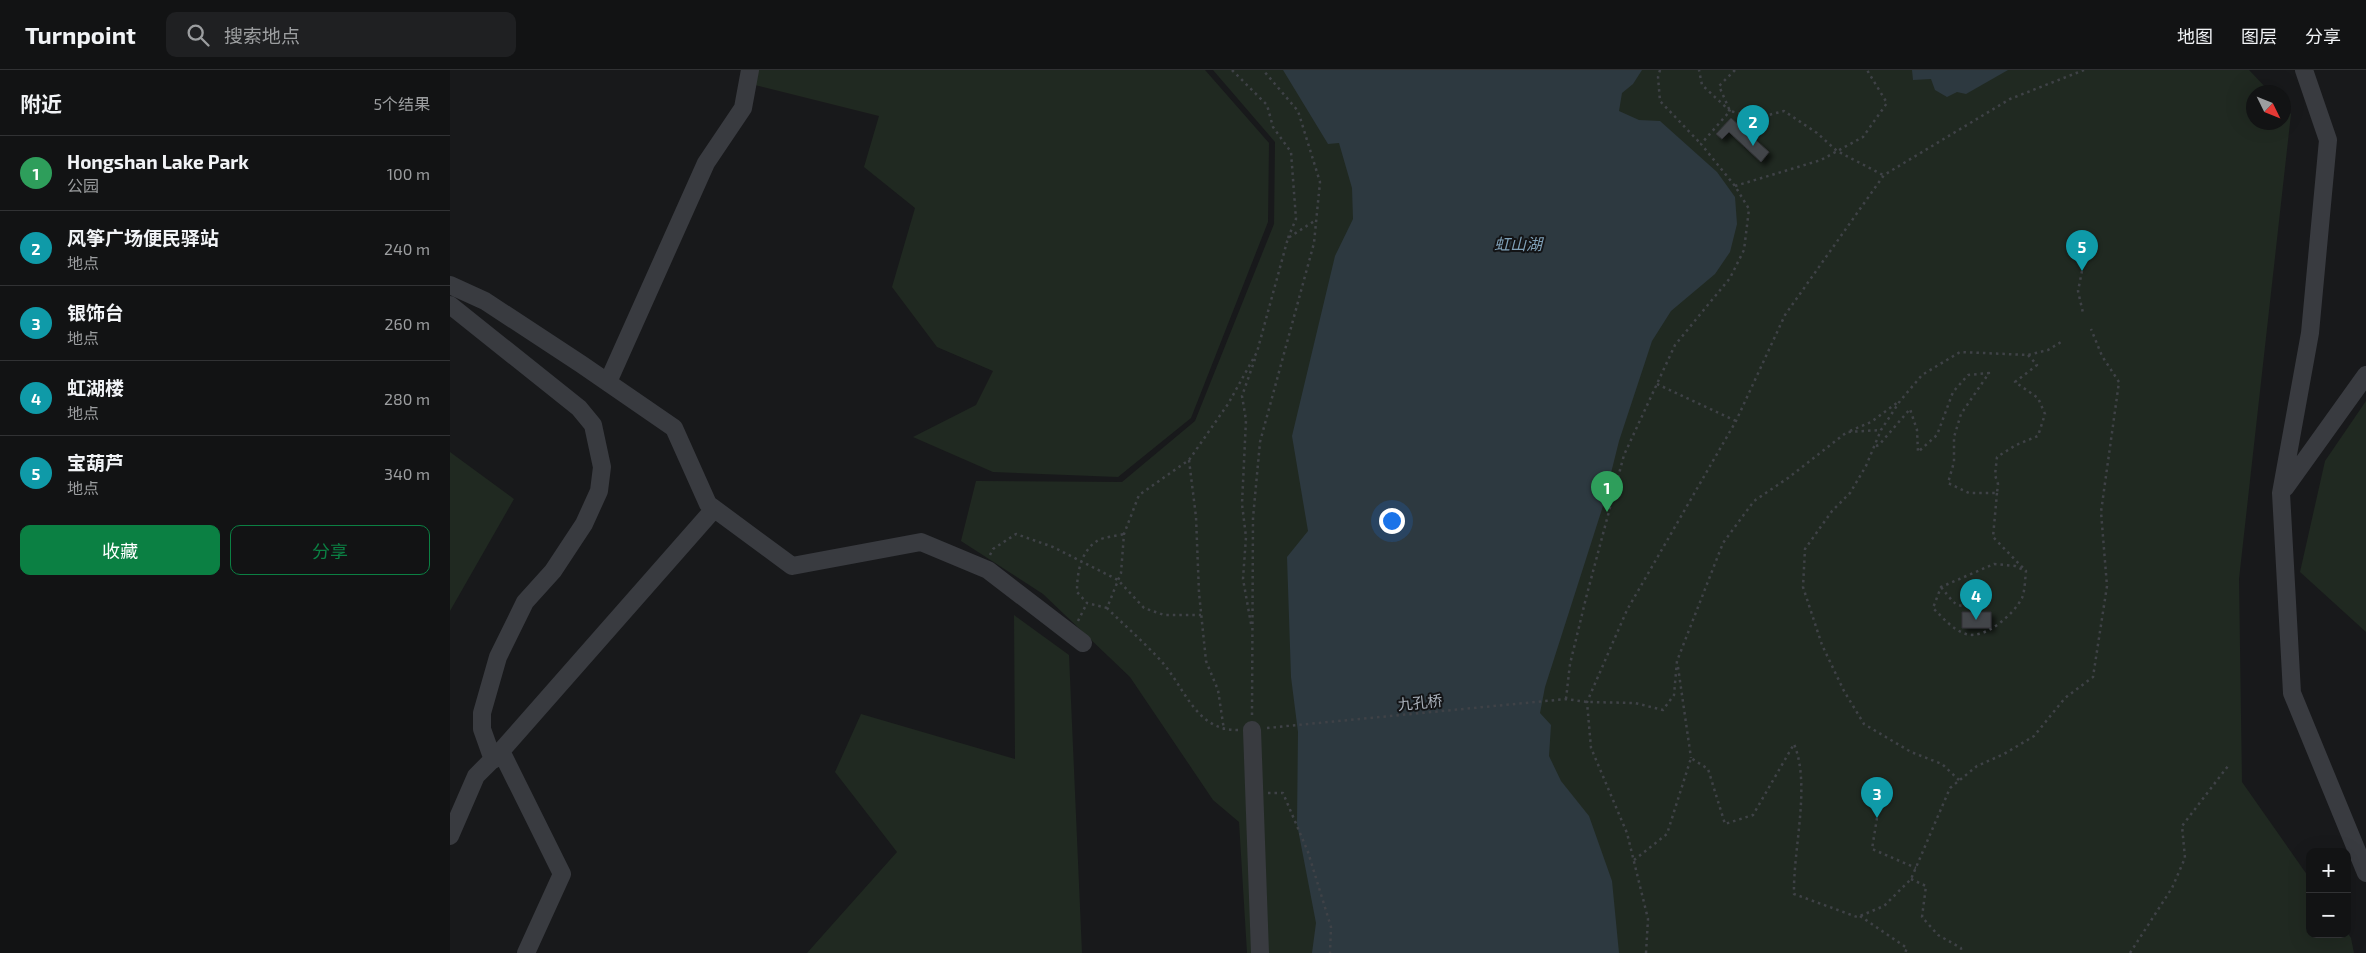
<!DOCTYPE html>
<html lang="zh">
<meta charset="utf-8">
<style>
:root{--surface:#121314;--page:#1f2022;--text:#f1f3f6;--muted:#9c9ea0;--line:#313234;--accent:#0b8043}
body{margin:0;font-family:"Exo 2","Noto Sans SC",sans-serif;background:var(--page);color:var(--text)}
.controls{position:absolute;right:15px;bottom:15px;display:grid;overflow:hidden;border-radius:10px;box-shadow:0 5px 20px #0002}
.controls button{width:45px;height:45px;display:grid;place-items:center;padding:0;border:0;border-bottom:1px solid var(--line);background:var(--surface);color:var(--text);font:25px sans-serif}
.compass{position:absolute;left:1796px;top:15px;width:45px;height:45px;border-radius:50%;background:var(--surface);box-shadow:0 5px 20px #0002;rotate:133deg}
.you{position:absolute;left:941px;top:450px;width:18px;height:18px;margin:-12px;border:4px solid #fff;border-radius:50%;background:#1a73e8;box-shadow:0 0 0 8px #1a73e833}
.badge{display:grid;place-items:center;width:32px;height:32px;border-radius:50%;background:var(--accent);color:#fff;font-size:16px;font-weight:700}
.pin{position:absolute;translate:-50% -41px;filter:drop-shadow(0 1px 2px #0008)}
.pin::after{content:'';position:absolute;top:26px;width:18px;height:15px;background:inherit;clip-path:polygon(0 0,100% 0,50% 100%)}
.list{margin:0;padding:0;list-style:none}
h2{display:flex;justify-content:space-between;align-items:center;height:65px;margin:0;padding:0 20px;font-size:21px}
h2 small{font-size:16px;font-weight:400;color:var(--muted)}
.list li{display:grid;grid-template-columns:32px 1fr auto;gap:15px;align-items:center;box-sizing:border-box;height:75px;padding:0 20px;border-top:1px solid var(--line)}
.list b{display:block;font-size:19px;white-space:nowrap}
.list p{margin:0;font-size:16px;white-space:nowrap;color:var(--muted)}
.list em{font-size:16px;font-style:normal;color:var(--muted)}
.actions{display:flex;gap:10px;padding:15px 20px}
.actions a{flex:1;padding:11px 0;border:1px solid var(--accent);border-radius:10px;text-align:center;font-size:18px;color:var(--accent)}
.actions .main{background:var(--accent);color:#fff}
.icon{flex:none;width:28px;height:28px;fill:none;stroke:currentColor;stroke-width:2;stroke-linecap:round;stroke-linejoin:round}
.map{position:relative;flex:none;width:1916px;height:883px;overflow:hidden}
header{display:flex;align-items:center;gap:30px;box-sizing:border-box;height:70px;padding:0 25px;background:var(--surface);border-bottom:1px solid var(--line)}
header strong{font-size:24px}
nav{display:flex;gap:28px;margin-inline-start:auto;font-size:18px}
.search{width:350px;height:45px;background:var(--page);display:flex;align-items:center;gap:12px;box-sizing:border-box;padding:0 18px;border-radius:10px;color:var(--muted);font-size:19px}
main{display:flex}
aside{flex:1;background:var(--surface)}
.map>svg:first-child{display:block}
.green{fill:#202921}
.water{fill:#2d3940}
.building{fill:#424448;stroke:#323337;filter:url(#shadow)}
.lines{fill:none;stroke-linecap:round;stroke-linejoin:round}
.path{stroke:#3f4247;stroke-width:2.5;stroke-dasharray:2.5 4;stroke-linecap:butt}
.minor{stroke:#393b40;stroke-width:18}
.labels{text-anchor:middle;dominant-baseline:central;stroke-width:4;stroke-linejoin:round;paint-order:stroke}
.street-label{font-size:15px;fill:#aab1bb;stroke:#131416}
.water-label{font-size:16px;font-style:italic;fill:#80a1b8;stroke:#131416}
</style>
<header>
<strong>Turnpoint</strong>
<div class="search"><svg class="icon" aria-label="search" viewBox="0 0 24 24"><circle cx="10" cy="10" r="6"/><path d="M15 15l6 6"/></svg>搜索地点</div>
<nav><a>地图</a><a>图层</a><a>分享</a></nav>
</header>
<main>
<aside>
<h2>附近<small>5个结果</small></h2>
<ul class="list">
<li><span class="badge" style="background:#2e9e5b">1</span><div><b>Hongshan Lake Park</b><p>公园</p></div><em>100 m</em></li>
<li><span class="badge" style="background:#0f9aa8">2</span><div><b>风筝广场便民驿站</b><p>地点</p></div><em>240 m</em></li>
<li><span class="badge" style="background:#0f9aa8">3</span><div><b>银饰台</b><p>地点</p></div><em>260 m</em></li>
<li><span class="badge" style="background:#0f9aa8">4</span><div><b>虹湖楼</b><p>地点</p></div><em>280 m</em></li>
<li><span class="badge" style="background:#0f9aa8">5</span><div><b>宝葫芦</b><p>地点</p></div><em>340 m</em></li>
</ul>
<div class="actions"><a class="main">收藏</a><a>分享</a></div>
</aside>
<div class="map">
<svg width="1916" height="883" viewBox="0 0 1916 883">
<defs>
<filter id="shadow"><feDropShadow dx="4" dy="4" stdDeviation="2.5" flood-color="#0009"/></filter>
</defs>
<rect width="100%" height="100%" fill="#18191b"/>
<path class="green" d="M309,0H755L819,73L818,152L741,348L668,407L543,402L463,367L526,335L543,301L487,277L442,217L465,138L414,97L429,46L297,13Z
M763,0H1799L1820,22H1804V52H1834V37L1841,44L1789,509L1792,712L1860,809V864H1897V862L1901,868L1904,883H797L789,752L763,730L680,607L593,524L511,471L526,411L672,412L745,351L824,154L825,72Z
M1916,331V562L1850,502L1875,391Z
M0,382L64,429L0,541Z
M564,545L619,585L632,883H357L447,782L385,702L411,644L565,689Z"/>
<path class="water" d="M833,0H1192L1183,14L1172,23L1169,41L1189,50L1210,51L1267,102L1285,127L1287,154L1280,182L1265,204L1221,241L1202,271L1169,371L1152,439L1095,617L1090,643L1101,655L1099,686L1111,711L1139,746L1162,811L1169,883H862L866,853L847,754L848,662L841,607L837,487L858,461L842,366L885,186L903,149L902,118L889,73L878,74Z
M1462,0H1558L1516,24L1507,22L1497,27L1485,20L1481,9L1463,10Z"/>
<path class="building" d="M1281,48L1319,82L1311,92L1279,62L1272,69L1266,64Z
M1512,542H1541V558H1512Z"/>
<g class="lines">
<path class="path" d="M782,0L817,35L823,57L841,82L846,149L838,168
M1210,0L1208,7L1210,31L1251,74
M1285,0L1269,16L1280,41L1307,48L1334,41L1367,63L1387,81L1433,105
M1285,116L1371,90L1413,67L1437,33L1417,0
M1632,201L1628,221L1633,243
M1207,314L1286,351
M1400,361L1421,352L1448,332
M1426,376L1429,375L1460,339L1467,360L1468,382L1487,365L1503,322L1518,305L1539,303L1511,344L1504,367V392L1498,413L1519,423H1547L1548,414L1545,405L1547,387L1566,375L1588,366L1595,344L1588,328L1565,312L1587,295L1578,285
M739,390L746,447L749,523L756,591L768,620L774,660
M1547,423L1543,467L1575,500
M540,485L543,479L566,464L603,477L668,510L694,538L714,545H751
M1544,494L1565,496L1576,501C1575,509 1575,521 1572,528C1564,544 1535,570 1516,564C1503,560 1493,548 1483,538L1491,517Z
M1491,517C1511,542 1504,534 1532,536
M657,538L637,533L627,522C627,504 630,482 647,471C653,467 666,466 674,464
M628,551L637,533
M801,554L793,509L796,467L792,434L796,350L792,326L805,289
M1228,597L1241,688
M1116,629L1120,594L1137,524L1174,385L1225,275L1280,208L1294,180L1299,139L1285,116L1251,74L1280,41L1252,15L1249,0
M802,645L803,448L810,372L864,173L870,112L848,41L813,0
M817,658L1116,629L1137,632L1185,633L1213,640L1224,625L1227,591L1273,473L1304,431L1338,408L1397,362L1431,360
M788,660C746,661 735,618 712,592C695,573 675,556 657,538L671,503L674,464L689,425L739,390L778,334L807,282L838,168L866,150
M1509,710L1492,694L1461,682L1414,654L1394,621L1372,575L1353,517L1355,479L1382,441L1400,423L1416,396L1431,360L1450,331L1472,305L1510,282L1578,285L1598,280L1611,272
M818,723H833L858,782L881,857L880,883
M1427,748L1422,779L1466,798
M1184,790L1217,764L1241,688L1258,699L1275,754L1303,745L1344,674C1361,715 1343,779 1344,824L1407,847L1410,846L1434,836L1461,809L1500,718L1527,696L1554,684L1584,666L1615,628L1643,607L1657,516L1651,442L1669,312L1652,286L1641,259
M1461,809L1476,816L1472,847L1488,865L1511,878V883
M1410,846L1457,878L1455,883
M1196,883L1198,849L1177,763L1141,678L1137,632L1177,540L1286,351L1335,245L1434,105L1560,29L1634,0
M1680,883L1722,818L1735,788L1732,756L1778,696"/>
<path class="minor" d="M1854,0L1878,70L1860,263L1831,423L1842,623L1916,803
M0,215L35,231L131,294L224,358L258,434L342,496L471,472L538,500L633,573
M0,235L129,338L143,355L152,397L149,421L134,454L103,501L75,532L48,587L32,643V659L43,690
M158,312L256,93L293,38L300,0
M1835,418L1916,305
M802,660L810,883
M51,681L112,804L76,883
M0,766L26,706L51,681L264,439"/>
</g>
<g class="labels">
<g class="street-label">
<text transform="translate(970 632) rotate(-6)">九孔桥</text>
</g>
<g class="water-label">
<text x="1068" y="173">虹山湖</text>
</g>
</g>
</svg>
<div class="controls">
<button>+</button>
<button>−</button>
</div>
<svg class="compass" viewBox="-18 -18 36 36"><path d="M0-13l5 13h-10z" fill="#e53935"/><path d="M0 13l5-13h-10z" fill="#9c9ea0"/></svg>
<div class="you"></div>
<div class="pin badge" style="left:1157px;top:442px;background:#2e9e5b">1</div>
<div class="pin badge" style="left:1303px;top:76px;background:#0f9aa8">2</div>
<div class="pin badge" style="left:1427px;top:748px;background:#0f9aa8">3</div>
<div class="pin badge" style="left:1526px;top:550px;background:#0f9aa8">4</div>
<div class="pin badge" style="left:1632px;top:201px;background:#0f9aa8">5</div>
</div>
</main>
